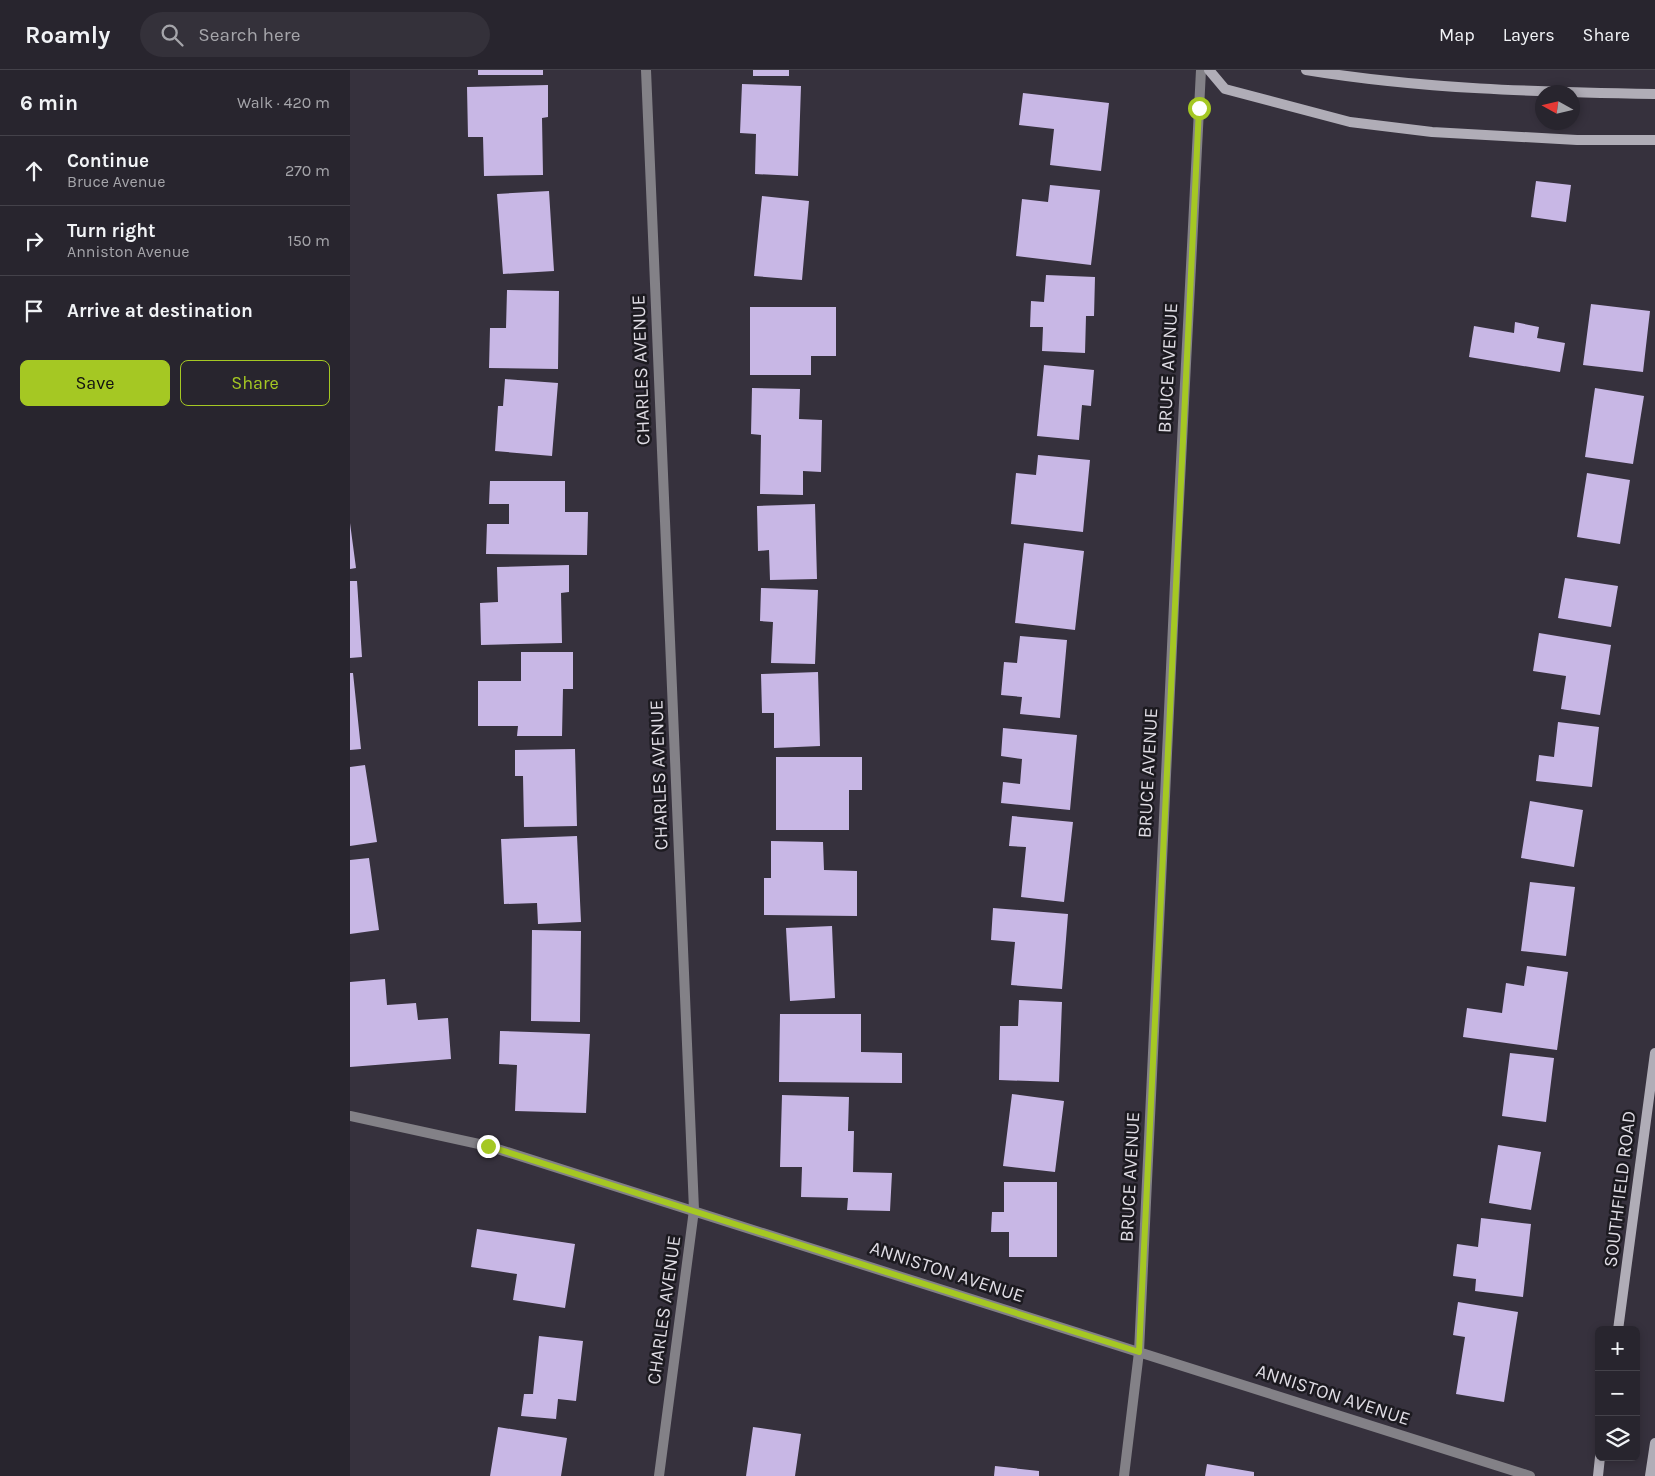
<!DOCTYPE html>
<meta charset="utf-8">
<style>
:root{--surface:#28252e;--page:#34313a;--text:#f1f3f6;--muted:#a5a5aa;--line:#44424a;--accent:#a5c823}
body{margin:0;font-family:Karla,sans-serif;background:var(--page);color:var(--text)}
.controls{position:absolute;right:15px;bottom:15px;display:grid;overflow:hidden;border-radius:8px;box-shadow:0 2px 8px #0003}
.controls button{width:45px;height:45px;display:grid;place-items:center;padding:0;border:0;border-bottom:1px solid var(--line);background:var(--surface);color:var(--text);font:25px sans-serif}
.compass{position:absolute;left:1185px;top:15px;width:45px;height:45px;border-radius:50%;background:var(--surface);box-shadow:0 2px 8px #0003;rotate:278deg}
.stop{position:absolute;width:15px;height:15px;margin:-11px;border:4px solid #a5c823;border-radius:50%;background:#fff}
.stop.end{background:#a5c823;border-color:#fff;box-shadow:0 1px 5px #0008}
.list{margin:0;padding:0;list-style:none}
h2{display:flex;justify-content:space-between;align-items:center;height:65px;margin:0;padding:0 20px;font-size:21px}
h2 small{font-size:16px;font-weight:400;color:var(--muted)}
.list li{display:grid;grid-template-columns:32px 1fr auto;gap:15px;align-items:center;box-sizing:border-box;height:70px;padding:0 20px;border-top:1px solid var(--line)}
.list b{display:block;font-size:19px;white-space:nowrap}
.list p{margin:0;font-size:16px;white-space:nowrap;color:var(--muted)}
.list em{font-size:16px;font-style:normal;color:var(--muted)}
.actions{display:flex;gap:10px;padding:15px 20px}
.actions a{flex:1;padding:11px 0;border:1px solid var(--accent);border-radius:8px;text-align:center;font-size:18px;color:var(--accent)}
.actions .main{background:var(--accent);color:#111}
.icon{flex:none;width:28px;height:28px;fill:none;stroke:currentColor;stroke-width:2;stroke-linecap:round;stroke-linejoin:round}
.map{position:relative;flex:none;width:1305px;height:1406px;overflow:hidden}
header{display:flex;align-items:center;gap:30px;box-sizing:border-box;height:70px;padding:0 25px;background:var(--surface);border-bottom:1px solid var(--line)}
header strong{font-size:24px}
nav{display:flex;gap:28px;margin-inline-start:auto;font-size:18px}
.search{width:350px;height:45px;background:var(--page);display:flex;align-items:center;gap:12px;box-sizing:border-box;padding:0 18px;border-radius:28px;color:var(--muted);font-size:19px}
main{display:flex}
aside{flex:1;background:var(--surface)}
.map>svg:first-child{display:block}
.building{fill:#c8b7e5}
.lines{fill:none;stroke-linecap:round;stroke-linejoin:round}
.street{stroke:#838187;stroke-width:10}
.secondary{stroke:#b0adb7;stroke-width:10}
.route{stroke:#a5c823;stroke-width:6}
.labels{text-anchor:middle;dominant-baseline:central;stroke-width:5;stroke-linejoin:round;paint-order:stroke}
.street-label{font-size:19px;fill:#dfdce4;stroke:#1c1a20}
</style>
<header>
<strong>Roamly</strong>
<div class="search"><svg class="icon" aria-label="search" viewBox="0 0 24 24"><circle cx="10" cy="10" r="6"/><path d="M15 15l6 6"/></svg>Search here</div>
<nav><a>Map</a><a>Layers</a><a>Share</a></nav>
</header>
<main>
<aside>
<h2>6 min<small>Walk · 420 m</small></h2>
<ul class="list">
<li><svg class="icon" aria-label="ahead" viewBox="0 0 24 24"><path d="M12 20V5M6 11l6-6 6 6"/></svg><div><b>Continue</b><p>Bruce Avenue</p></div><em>270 m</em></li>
<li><svg class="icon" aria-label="right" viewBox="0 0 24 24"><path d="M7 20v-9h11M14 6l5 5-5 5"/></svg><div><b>Turn right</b><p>Anniston Avenue</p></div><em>150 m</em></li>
<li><svg class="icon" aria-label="arrive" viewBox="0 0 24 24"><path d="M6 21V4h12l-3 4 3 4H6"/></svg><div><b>Arrive at destination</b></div></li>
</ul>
<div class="actions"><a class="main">Save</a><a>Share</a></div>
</aside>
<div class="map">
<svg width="1305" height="1406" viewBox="0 0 1305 1406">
<rect width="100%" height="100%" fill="#36313d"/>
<path class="building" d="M128,0H193V5H128Z
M403,0H439V6H403Z
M392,14L451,16L448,106L405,104L406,64L390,63Z
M198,15V47L192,48L193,105L134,106L133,67H118L117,17Z
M673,23L759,33L751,101L700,95L704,59L669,55Z
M1186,111L1221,115L1216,152L1181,147Z
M700,115L750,120L741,195L666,186L672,129L698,132Z
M199,121L204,201L153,204L147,124Z
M412,126L459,131L452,210L404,206Z
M696,205L745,207L744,246H736L735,283L692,281L693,257H680L681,231L694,232Z
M157,220L209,221L208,299L139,298L140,258H156Z
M1241,234L1300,241L1293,302L1233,295Z
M400,237H486V286H461V305H400Z
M1165,252L1189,257L1187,268L1215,273L1210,302L1119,287L1124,256L1164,263Z
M694,295L744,300L741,336L732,335L729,370L687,366Z
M155,309L208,313L202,386L145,381L148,336H153Z
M402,318L450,319L449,349L472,350L471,402L453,401V425L410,424L411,365L401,364Z
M1245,318L1294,326L1283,394L1235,387Z
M688,385L740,390L733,462L661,454L666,403L686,405Z
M1237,403L1280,410L1270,474L1227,467Z
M140,411H215V442H238L237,485L136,484L137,454H159V434H139Z
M465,434L467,509L420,510L419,480L408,481L407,436Z
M0,453L6,498L0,499Z
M674,473L734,481L725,560L665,553Z
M219,495V522L211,523L212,573L131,575L130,533L148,532L147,497Z
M1215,508L1268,516L1261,557L1208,548Z
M0,511H7L12,587L0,588Z
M411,518L468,520L465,594L421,593L423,552L410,551Z
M1189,563L1261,575L1250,645L1211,639L1216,606L1183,601Z
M670,566L717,570L710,648L670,644L672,627L651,625L654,592L667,593Z
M171,582H223V619H213L212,666H167L168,656H128V611H171Z
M468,602L470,676L424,678V643H412L411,604Z
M0,603H3L11,679L0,680Z
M1208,652L1249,657L1242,717L1186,711L1189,685L1204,687Z
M653,658L727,665L720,740L651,733L653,712L670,714L672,689L651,686Z
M225,679L227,756L174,757L173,706H165V680Z
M426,687H512V720H499V760H426Z
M15,695L27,772L0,776V697Z
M1180,731L1233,740L1224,797L1171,788Z
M662,746L723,752L714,832L671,827L676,777L659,776Z
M227,766L231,852L188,854L187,833L154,834L151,769Z
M421,771L473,772L474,800L507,801V846L414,845V808H421Z
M19,788L29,860L0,864V790Z
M1180,812L1225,817L1216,886L1171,881Z
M643,838L718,844L712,919L661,915L665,872L641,870Z
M482,856L485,928L440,931L436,858Z
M182,860L231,861L230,952L181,951Z
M1177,896L1218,902L1207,980L1113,967L1117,938L1152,943L1156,913L1174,916Z
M35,909L37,935L66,933L68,950L98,948L101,989L0,997V912Z
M669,930L712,932L709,1012L649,1010L650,956H668Z
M430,944H511V982L552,983V1013L429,1012Z
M150,961L240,964L236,1043L165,1041L167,995L149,994Z
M1160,983L1204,988L1196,1052L1152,1046Z
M662,1024L714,1031L705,1102L653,1096Z
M432,1025L499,1027L498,1061H504L503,1102L542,1103L540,1141L497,1140L498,1128L451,1127L452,1097H430Z
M1148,1075L1191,1082L1181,1140L1139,1133Z
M654,1112H707V1187H659V1162H641L642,1142H654Z
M1131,1148L1181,1154L1173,1227L1125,1221L1126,1209L1103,1206L1107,1174L1128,1177Z
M127,1159L225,1174L215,1238L163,1230L167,1204L121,1197Z
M1108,1232L1168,1242L1154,1332L1106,1324L1115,1267L1103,1265Z
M189,1266L233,1271L226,1331L208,1329L206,1349L171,1346L174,1324H183Z
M148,1357L217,1368L211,1406H140Z
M403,1357L451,1364L445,1406H396Z
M857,1394L904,1402V1406H855Z
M645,1396L689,1401V1406H644Z"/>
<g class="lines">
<path class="street" d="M296,0L344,1140L309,1406
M0,1046L138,1076L1180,1406
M774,1406L789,1282L827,470L851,0"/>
<path class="secondary" d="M859,0L875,19L1000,52L1082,62L1227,70H1305
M956,0C1071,19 1188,22 1305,24
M1268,1260L1305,983
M1248,1406L1250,1387
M1300,1406L1305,1373"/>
</g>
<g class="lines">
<path class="route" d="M138,1076L789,1282L849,38"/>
</g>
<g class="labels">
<g class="street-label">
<text transform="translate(818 298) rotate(-87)">BRUCE AVENUE</text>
<text transform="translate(291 300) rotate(-92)">CHARLES AVENUE</text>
<text transform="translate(798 703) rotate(-87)">BRUCE AVENUE</text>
<text transform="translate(309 705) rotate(-92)">CHARLES AVENUE</text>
<text transform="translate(780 1107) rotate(-87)">BRUCE AVENUE</text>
<text transform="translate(1270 1119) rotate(-83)">SOUTHFIELD ROAD</text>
<text transform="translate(597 1202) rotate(18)">ANNISTON AVENUE</text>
<text transform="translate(314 1240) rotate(-82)">CHARLES AVENUE</text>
<text transform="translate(983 1325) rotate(18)">ANNISTON AVENUE</text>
</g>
</g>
</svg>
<div class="controls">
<button>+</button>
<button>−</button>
<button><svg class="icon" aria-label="layers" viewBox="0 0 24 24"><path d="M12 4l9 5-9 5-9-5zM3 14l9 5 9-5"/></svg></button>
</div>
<svg class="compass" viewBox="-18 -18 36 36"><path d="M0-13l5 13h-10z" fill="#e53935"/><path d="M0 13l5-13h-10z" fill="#a5a5aa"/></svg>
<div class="stop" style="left:849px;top:38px"></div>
<div class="stop end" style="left:138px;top:1076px"></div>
</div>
</main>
